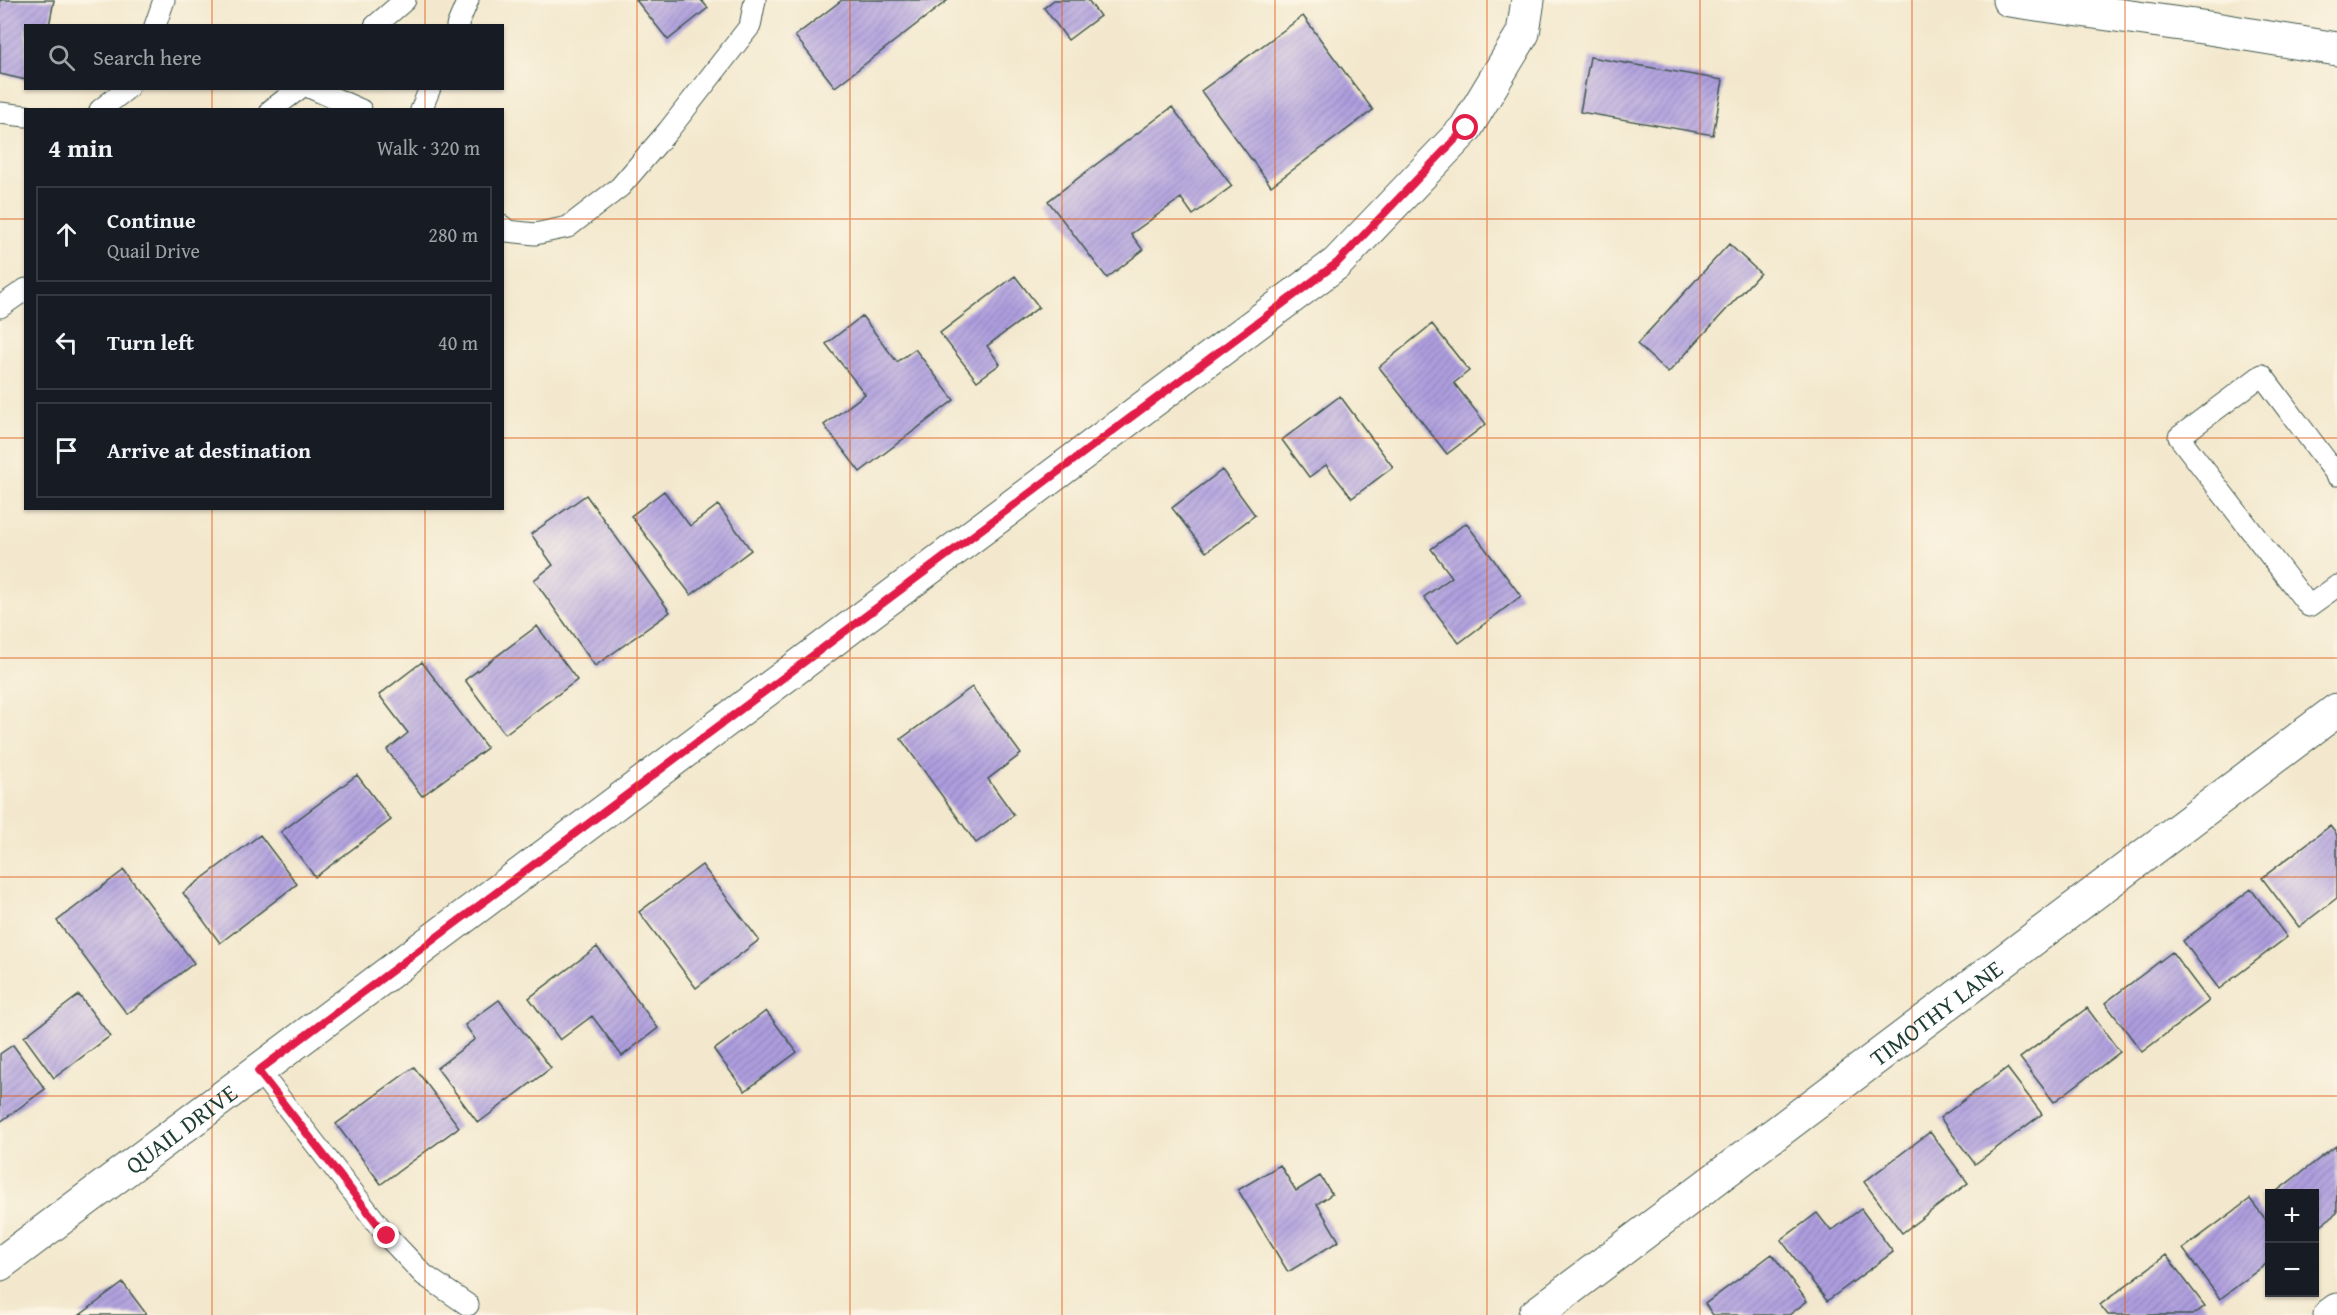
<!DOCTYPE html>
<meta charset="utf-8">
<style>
:root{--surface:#171b24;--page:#242831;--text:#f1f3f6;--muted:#9ea1a6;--line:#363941}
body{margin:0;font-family:"Gentium Book Plus",serif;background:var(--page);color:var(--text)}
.controls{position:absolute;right:18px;bottom:18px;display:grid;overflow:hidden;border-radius:0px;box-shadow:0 2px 4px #0004}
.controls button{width:54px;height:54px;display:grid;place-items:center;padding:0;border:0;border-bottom:2px solid var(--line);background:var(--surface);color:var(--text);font:30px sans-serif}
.stop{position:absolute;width:18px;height:18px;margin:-14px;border:4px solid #e11d48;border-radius:50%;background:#fff}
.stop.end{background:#e11d48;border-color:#fff;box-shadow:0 2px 6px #0008}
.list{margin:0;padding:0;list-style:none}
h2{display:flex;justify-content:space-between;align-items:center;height:78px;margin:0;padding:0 24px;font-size:26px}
h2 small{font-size:20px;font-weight:400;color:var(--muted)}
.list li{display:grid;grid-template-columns:39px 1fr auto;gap:18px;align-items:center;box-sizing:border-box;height:96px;margin:0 12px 12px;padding:0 12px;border:2px solid var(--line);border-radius:0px}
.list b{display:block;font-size:22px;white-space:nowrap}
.list p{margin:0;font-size:20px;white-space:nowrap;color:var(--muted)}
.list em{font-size:20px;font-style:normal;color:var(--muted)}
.icon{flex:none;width:33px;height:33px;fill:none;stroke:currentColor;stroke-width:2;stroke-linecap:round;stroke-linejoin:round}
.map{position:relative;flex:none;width:2337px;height:1315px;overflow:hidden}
.search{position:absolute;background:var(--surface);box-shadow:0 2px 4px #0004;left:24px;top:24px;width:480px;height:66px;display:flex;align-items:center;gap:15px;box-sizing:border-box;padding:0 21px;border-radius:0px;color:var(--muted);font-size:22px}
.panel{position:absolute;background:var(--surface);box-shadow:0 2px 4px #0004;left:24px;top:108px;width:480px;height:402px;border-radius:0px}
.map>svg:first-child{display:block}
.building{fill:url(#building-hatch)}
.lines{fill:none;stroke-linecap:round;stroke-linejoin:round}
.lane-casing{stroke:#3f574b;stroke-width:23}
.street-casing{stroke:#3f574b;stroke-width:35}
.secondary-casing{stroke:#3f574b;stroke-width:35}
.primary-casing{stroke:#3f574b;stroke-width:35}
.lane{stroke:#fff;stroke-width:21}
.street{stroke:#fff;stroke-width:33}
.secondary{stroke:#fff;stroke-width:33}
.primary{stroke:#fff;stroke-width:33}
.route{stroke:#e11d48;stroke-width:8}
.grid{fill:none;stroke:#de580e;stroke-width:1.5;stroke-opacity:0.55}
.labels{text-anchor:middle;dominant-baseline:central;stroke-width:6;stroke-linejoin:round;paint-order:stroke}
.street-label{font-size:24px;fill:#1f3d34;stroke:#fcf5e5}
</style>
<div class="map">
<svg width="2337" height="1315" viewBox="0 0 2337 1315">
<defs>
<pattern id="building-hatch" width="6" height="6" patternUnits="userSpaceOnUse" patternTransform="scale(1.5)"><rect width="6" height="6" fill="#ae9edf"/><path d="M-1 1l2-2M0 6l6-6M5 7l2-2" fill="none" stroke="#8d82b6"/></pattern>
</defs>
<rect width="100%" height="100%" fill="#fcf5e5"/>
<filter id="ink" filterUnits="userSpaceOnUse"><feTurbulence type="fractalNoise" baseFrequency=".0167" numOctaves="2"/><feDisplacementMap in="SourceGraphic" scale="12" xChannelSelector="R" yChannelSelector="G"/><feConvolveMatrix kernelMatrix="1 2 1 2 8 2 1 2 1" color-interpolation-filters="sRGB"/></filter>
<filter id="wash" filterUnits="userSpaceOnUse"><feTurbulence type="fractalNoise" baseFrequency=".008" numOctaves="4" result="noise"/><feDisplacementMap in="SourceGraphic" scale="24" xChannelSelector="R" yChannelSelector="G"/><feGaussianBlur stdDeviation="1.35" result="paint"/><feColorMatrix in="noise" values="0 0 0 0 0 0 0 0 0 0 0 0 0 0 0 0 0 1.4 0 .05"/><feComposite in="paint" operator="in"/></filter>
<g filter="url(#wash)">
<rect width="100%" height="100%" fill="#f3e8cd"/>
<g id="blocks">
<path class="building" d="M0,0H54L49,26H26V80L0,74Z
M636,0H701L708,8L668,40Z
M842,0H948L835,87L795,36Z
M1054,0H1088L1100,16L1068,40L1044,8Z
M1303,16L1373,110L1271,186L1201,91Z
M1590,57L1723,80L1713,135L1580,112Z
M1172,107L1232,186L1193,215L1181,198L1131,234L1143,250L1107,278L1048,201Z
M1729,244L1760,273L1668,373L1637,344Z
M1015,276L1039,307L987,346L1000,364L977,381L940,333Z
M862,316L897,362L915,349L954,400L860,472L824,425L865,394L826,344Z
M1432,324L1469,371L1454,383L1486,424L1447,454L1379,367Z
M1340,396L1393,467L1352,498L1326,465L1309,477L1282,440Z
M1222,470L1255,515L1206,552L1172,508Z
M664,491L690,526L718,505L751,550L691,595L631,516Z
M586,495L670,612L595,666L534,580L553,565L531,534Z
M1466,523L1521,596L1459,643L1424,597L1452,577L1431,549Z
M537,626L577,680L505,734L465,680Z
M422,662L487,748L422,796L387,750L408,733L379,695Z
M972,687L1021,754L988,779L1014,815L976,843L901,739Z
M357,775L391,820L315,877L281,832Z
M2330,826L2337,835V898L2299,927L2262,878Z
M260,835L297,884L220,943L183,893Z
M702,865L759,940L696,988L639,912Z
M124,870L194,963L127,1014L57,921Z
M2251,889L2287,937L2219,989L2183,941Z
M597,947L658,1028L622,1056L592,1016L560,1040L529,998Z
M2172,952L2209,1001L2142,1052L2105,1003Z
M79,995L110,1036L54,1078L24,1037Z
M499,1000L551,1068L478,1123L437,1068L475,1039L465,1025Z
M2087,1008L2120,1052L2054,1102L2020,1058Z
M766,1011L797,1052L745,1091L714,1050Z
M13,1045L45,1089L0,1122V1054Z
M414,1067L459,1127L381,1184L336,1124Z
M2007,1068L2042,1114L1975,1164L1940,1118Z
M1930,1132L1968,1183L1902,1233L1864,1182Z
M2336,1146L2337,1213L2314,1230V1194H2273Z
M1280,1165L1296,1191L1320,1176L1332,1194L1317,1204L1339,1241L1288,1272L1238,1190Z
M2250,1199L2270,1225V1261L2220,1299L2183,1249Z
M1861,1209L1893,1252L1827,1301L1781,1240L1817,1213L1831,1231Z
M1772,1254L1807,1301L1789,1315H1713L1705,1304Z
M2166,1255L2205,1306L2193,1315H2108L2100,1305Z
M123,1283L147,1315H80Z"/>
</g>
</g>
<g filter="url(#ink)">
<use href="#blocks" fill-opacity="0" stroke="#3f574b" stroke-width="1.5"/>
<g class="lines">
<defs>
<path id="lane" d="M155,26L164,0
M375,26L405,0
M457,26L468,0
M311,88L361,110
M100,110L128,88
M271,110L300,88
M421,110L430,88
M0,113L26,116
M502,226L507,231L535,234L568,227L620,187L668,131L750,26L755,0
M0,307L26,289
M2337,475L2262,375L2179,437L2309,606L2337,586
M258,1070L387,1236L424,1275L468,1305"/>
<g id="street">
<path id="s1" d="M0,1264L1337,263L1466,128L1523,33L1528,0"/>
<path d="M2330,1315L2337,1310"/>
</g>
<g id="secondary">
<path id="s2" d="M1535,1315L2337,710"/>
</g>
<path id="primary" d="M2009,0L2209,28L2337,49"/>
</defs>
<use href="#lane" class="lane-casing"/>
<use href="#street" class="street-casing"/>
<use href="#secondary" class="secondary-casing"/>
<use href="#primary" class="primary-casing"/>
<use href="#lane" class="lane"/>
<use href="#street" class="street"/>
<use href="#secondary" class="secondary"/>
<use href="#primary" class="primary"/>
</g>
</g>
<g class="lines" filter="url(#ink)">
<path class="route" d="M387,1236L258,1071L1337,263L1466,128"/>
</g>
<path class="grid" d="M212,0V26M425,0V26M637,0V1315M850,0V1315M1062,0V1315M1275,0V1315M1487,0V1315M1700,0V1315M1912,0V1315M2125,0V1315M212,88V110M425,88V110M0,219H26M502,219H2337M0,438H26M502,438H2337M212,508V1315M425,508V1315M0,658H2337M0,877H2337M0,1096H2337"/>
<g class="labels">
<g class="street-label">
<text stroke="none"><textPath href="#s2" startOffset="502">TIMOTHY LANE</textPath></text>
<text stroke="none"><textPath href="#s1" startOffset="226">QUAIL DRIVE</textPath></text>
</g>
</g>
</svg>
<div class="controls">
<button>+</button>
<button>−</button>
</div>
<div class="stop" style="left:1466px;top:128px"></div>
<div class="stop end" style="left:387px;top:1236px"></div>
<div class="search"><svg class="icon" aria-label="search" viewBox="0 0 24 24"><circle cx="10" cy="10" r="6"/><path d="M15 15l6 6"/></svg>Search here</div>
<section class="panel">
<h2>4 min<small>Walk · 320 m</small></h2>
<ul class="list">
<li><svg class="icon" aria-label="ahead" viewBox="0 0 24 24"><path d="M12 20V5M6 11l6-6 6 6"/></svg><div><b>Continue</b><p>Quail Drive</p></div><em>280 m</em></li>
<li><svg class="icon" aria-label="left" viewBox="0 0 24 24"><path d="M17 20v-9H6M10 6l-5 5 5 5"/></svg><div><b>Turn left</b></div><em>40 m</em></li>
<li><svg class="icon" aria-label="arrive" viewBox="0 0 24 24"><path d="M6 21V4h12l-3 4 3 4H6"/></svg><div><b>Arrive at destination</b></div></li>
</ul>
</section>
</div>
